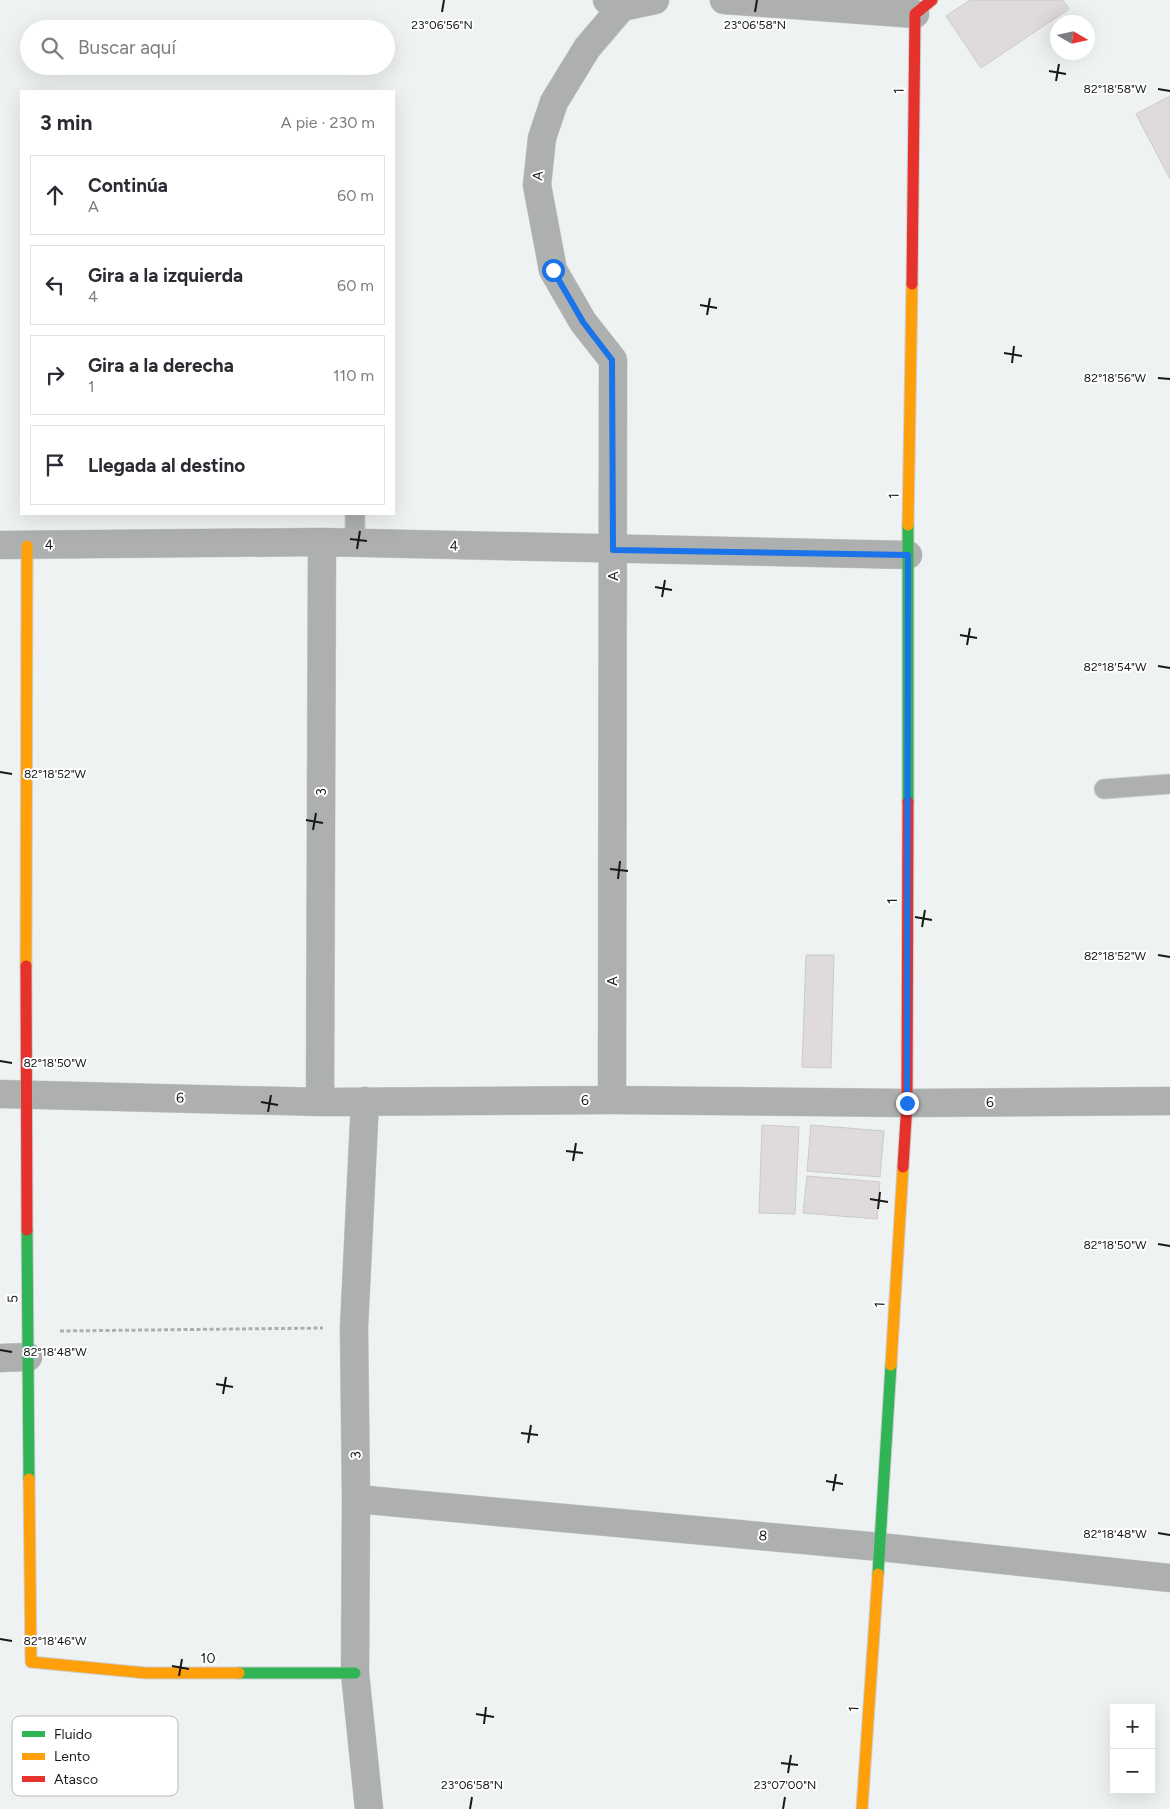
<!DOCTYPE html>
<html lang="es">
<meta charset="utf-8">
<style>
:root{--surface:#fff;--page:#f7f7f7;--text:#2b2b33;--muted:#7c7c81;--line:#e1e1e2}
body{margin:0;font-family:Figtree,sans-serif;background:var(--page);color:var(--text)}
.controls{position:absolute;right:15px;bottom:15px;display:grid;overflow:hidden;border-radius:0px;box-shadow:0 5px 20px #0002}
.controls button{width:45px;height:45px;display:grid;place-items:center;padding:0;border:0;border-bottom:1px solid var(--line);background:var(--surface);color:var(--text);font:25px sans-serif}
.compass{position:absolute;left:1050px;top:15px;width:45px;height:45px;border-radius:50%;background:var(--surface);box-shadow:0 5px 20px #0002;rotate:99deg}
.stop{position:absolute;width:15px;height:15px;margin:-11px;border:4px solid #1a73e8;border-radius:50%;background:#fff}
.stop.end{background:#1a73e8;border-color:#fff;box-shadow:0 1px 5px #0008}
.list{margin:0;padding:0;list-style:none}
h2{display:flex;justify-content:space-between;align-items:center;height:65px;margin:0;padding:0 20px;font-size:21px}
h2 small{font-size:16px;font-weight:400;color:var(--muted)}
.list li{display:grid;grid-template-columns:32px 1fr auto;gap:15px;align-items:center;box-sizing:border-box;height:80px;margin:0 10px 10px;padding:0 10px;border:1px solid var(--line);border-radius:0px}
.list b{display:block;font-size:19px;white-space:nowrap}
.list p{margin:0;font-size:16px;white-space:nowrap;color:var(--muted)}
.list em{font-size:16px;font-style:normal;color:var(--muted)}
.icon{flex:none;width:28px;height:28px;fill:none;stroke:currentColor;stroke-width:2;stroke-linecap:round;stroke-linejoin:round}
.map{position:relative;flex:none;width:1170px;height:1809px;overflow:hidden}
.search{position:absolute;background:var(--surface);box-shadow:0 5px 20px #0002;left:20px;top:20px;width:375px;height:55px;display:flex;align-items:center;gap:12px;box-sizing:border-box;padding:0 18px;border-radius:28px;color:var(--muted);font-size:19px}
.panel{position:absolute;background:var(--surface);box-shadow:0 5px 20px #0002;left:20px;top:90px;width:375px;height:425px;border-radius:0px}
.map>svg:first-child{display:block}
.building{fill:#dfdadb;stroke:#cacbcb}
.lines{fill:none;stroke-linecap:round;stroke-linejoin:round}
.lane-casing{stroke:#cdcfcf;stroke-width:21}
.street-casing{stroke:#cdcfcf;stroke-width:29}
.fast-casing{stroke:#cdcfcf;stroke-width:13}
.slow-casing{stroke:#cdcfcf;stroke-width:13}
.jam-casing{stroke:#cdcfcf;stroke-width:13}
.path{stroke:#aeb0b0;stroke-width:3;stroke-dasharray:4 2.5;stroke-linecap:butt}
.lane{stroke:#aeafaf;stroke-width:19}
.street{stroke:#aeafaf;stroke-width:28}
.fast{stroke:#30b455;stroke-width:11}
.slow{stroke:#ff9f0a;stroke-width:11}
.jam{stroke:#e5322d;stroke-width:11}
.route{stroke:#1a73e8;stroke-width:6}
.ticks{fill:none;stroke:#181a1a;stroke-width:2}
.labels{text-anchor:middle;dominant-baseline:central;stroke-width:4;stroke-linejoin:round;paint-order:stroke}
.street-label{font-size:14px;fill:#181a1a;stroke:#fff}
.key{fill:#fff;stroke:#bababa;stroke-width:1}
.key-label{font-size:14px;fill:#181a1a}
.ticks-label{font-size:12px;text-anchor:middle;fill:#181a1a;stroke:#fff;stroke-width:4;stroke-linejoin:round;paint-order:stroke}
</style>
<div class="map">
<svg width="1170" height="1809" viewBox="0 0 1170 1809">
<rect width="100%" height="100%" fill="#eff2f3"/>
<path class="building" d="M970,0H1063L1069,9L981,68L946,16Z
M1170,96V179L1136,114Z
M806,955H834L831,1068L802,1067Z
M762,1125L799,1127L795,1214L759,1213Z
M811,1125L884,1131L880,1177L807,1171Z
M807,1176L880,1182L877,1219L803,1213Z"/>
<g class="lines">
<defs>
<path id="lane" d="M355,543V514
M1104,789L1170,784"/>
<path id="street" d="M607,0L622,7L655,0
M724,0L915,14
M0,545L322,542L908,555
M0,1094L320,1102L612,1100L907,1103L1170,1101
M612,1100L613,360L583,322L553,270L537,185L542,138L554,102L587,48L622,7
M365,1101L354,1328L356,1499L355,1673L369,1809
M320,1102L322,542
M0,1358L28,1357
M356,1499L880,1547L1170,1578"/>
<path id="fast" d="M908,802V525
M27,1230L29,1479
M878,1574L891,1365
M239,1673H355"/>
<path id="slow" d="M908,525L912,284
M26,966L27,546
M891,1365L903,1167
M29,1479L31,1662L146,1673H239
M862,1809L878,1574"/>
<path id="jam" d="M912,284L915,14L932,0
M26,966L27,1230
M903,1167L907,1103L908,802"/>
</defs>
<use href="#lane" class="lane-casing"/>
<use href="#street" class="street-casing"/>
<use href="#fast" class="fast-casing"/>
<use href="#slow" class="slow-casing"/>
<use href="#jam" class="jam-casing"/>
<path class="path" d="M60,1331L323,1328"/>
<use href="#lane" class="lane"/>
<use href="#street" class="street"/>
<use href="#fast" class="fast"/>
<use href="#slow" class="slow"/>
<use href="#jam" class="jam"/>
</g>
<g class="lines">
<path class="route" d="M553,270L583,322L612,360L613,550L908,555L907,1103"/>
</g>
<path class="ticks" d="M442,12L444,0M755,12L757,0M1049,71L1066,74M1056,81L1059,64M1158,89L1170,91M700,305L717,308M707,315L710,298M1004,353L1022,356M1012,363L1014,346M1158,378L1170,379M350,539L367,541M357,549L360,531M655,587L672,590M662,597L665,580M960,635L977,638M967,645L970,628M1158,666L1170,668M0,772L12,774M306,820L323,823M313,830L316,813M610,869L628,871M618,879L620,861M915,917L932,920M922,927L925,910M1158,955L1170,957M0,1061L12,1063M261,1102L278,1105M268,1112L271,1095M566,1151L583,1153M573,1161L576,1143M870,1199L888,1202M878,1209L880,1192M1158,1244L1170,1246M0,1350L12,1352M216,1384L233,1387M223,1394L226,1377M521,1433L538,1435M528,1443L531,1425M826,1481L843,1484M833,1491L836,1474M1158,1533L1170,1535M0,1639L12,1641M172,1666L189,1669M179,1676L182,1659M476,1714L494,1717M484,1724L486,1707M781,1763L798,1765M788,1773L791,1755M470,1809L472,1797M783,1809L785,1797"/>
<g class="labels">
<g class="street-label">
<text transform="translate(899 91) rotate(-89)">1</text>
<text transform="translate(538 176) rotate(-85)">A</text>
<text transform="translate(894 496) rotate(-89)">1</text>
<text transform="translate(49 545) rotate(-1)">4</text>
<text transform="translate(454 546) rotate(1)">4</text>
<text transform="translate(613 576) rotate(-90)">A</text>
<text transform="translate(321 792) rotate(-90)">3</text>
<text transform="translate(892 901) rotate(-90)">1</text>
<text transform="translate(612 981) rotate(-90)">A</text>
<text transform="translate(180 1098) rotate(1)">6</text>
<text x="585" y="1100">6</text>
<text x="990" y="1102">6</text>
<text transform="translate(13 1299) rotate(-91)">5</text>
<text transform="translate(880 1305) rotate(-87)">1</text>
<text transform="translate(356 1455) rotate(-91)">3</text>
<text transform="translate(763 1536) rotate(5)">8</text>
<text x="208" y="1658">10</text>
<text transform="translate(854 1709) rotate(-86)">1</text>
</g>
</g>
<rect x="12" y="1716" width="166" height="80" rx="8" class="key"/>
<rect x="22" y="1731" width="23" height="6" fill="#30b455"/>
<rect x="22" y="1753" width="23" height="7" fill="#ff9f0a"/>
<rect x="22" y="1776" width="23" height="6" fill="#e5322d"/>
<g class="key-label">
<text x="54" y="1739">Fluido</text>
<text x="54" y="1761">Lento</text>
<text x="54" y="1784">Atasco</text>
</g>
<g class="ticks-label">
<text x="442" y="29">23°06'56"N</text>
<text x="755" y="29">23°06'58"N</text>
<text x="1115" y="93">82°18'58"W</text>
<text x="1115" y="382">82°18'56"W</text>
<text x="1115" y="671">82°18'54"W</text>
<text x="55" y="778">82°18'52"W</text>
<text x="1115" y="960">82°18'52"W</text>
<text x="55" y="1067">82°18'50"W</text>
<text x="1115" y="1249">82°18'50"W</text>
<text x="55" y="1356">82°18'48"W</text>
<text x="1115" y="1538">82°18'48"W</text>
<text x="55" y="1645">82°18'46"W</text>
<text x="472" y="1789">23°06'58"N</text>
<text x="785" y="1789">23°07'00"N</text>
</g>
</svg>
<div class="controls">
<button>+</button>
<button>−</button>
</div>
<svg class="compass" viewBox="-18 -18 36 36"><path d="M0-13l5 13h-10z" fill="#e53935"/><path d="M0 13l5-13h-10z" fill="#7c7c81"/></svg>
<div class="stop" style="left:553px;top:270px"></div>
<div class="stop end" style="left:907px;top:1103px"></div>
<div class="search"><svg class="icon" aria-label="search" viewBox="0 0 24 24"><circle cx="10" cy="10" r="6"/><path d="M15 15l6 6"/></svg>Buscar aquí</div>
<section class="panel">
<h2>3 min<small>A pie · 230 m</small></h2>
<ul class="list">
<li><svg class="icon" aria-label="ahead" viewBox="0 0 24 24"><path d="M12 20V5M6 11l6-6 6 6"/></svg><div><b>Continúa</b><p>A</p></div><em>60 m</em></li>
<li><svg class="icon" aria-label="left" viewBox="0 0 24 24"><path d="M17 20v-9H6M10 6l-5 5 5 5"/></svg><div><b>Gira a la izquierda</b><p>4</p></div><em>60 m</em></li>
<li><svg class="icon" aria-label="right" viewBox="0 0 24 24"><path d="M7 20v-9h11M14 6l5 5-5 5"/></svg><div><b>Gira a la derecha</b><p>1</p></div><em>110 m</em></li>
<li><svg class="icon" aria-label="arrive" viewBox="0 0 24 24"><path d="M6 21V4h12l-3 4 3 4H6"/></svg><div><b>Llegada al destino</b></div></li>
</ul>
</section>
</div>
